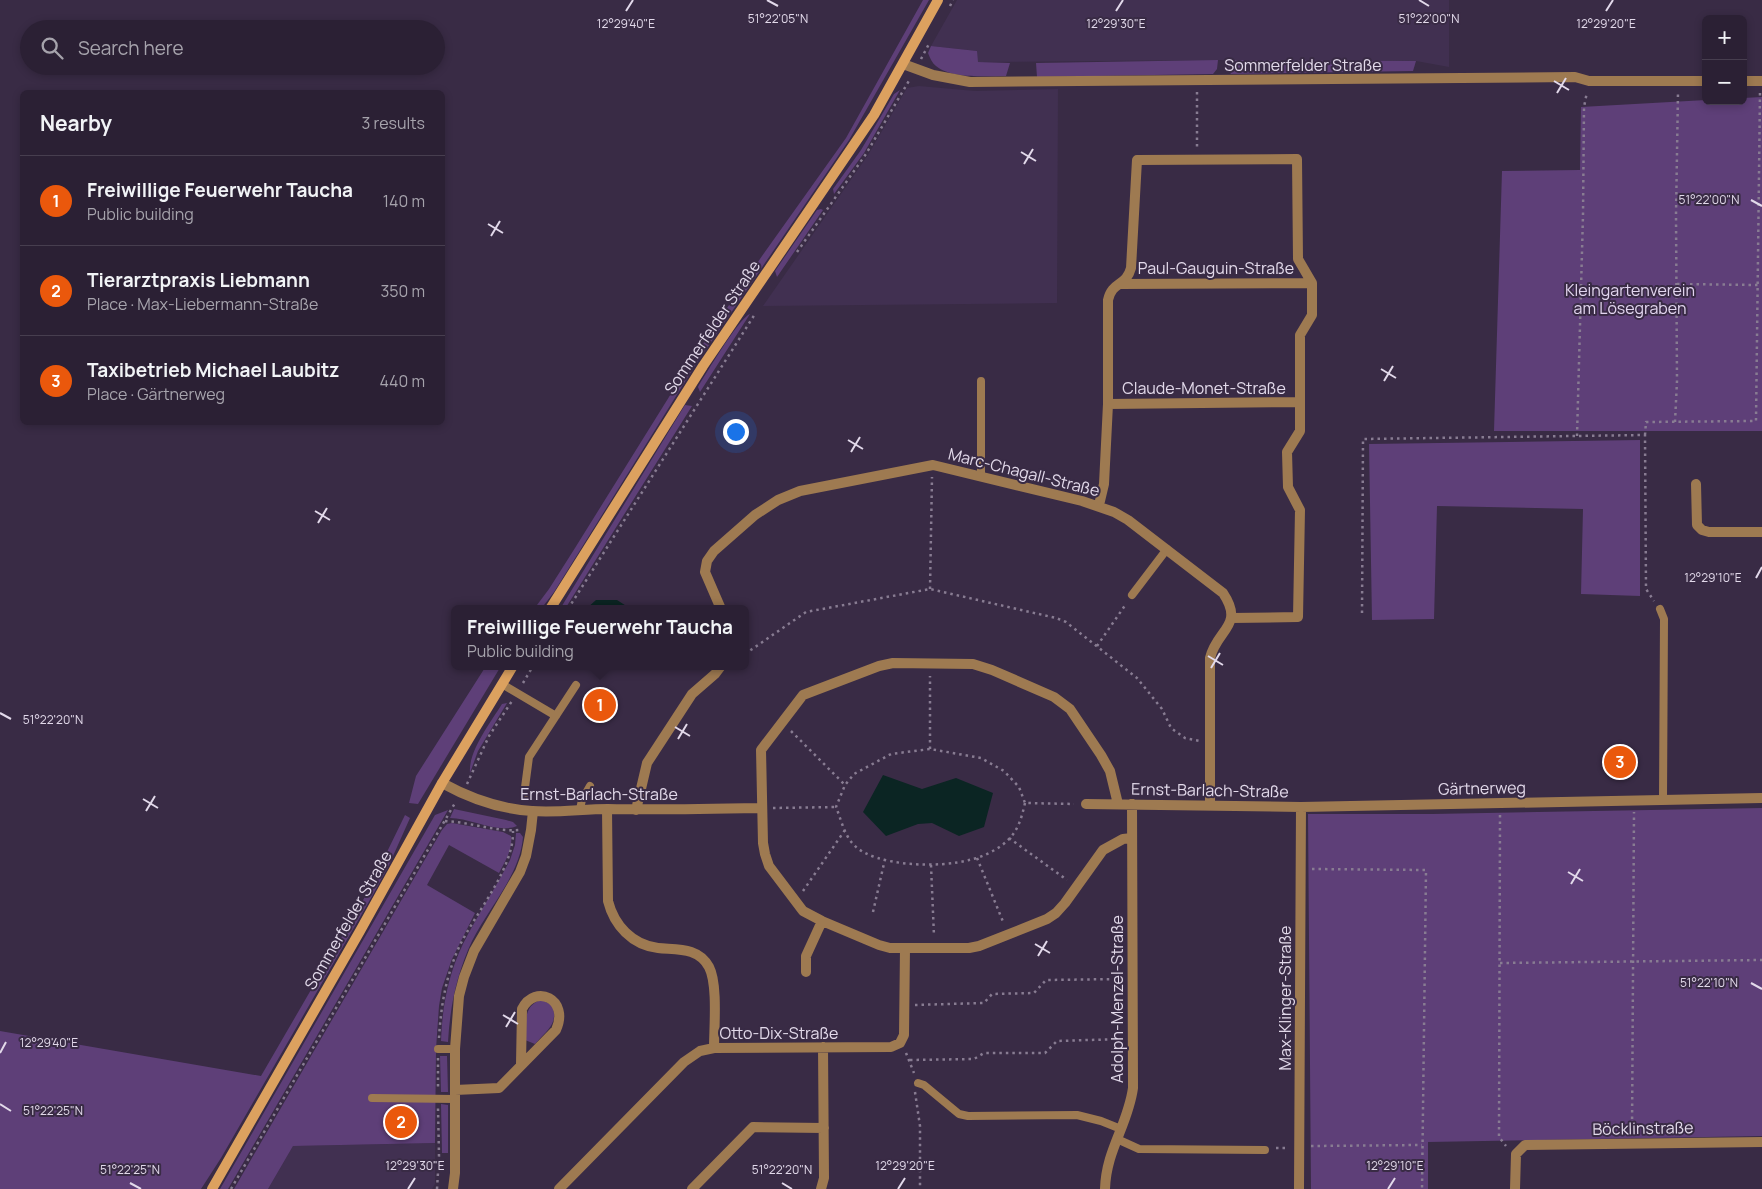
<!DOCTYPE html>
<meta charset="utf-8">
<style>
:root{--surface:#2b2034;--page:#372d40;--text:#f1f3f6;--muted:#a6a3ac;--line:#473e4f;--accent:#ea580c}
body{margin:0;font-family:Manrope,sans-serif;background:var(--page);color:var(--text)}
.controls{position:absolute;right:15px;top:15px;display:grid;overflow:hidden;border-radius:8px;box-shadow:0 2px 8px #0003}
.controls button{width:45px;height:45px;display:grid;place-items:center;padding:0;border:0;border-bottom:1px solid var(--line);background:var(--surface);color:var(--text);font:25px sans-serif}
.you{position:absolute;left:735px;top:431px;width:18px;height:18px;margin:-12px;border:4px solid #fff;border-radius:50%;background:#1a73e8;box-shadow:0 0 0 8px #1a73e833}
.badge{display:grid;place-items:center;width:32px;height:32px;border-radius:50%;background:var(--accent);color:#fff;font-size:16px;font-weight:700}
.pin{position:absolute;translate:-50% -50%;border:2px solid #fff;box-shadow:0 1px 5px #0006}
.popup{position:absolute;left:451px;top:605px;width:298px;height:65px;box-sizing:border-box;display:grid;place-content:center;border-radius:8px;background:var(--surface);filter:drop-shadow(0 1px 4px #0005);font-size:16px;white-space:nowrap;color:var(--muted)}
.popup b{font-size:19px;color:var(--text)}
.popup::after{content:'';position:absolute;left:50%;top:100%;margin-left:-10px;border:10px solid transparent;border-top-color:var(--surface)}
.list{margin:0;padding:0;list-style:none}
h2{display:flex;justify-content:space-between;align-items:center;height:65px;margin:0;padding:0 20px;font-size:21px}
h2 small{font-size:16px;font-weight:400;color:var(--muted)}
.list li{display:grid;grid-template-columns:32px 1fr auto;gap:15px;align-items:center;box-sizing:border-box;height:90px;padding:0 20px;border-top:1px solid var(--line)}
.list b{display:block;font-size:19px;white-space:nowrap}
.list p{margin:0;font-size:16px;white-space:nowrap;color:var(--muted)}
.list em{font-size:16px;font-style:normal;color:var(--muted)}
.icon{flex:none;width:28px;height:28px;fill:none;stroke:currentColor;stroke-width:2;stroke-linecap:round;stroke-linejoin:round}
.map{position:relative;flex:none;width:1762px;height:1189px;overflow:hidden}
.search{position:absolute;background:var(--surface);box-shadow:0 2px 8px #0003;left:20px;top:20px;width:425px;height:55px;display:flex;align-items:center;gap:12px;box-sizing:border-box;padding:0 18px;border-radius:28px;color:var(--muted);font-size:19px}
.panel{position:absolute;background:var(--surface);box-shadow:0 2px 8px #0003;left:20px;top:90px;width:425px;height:335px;border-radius:8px}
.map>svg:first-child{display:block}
.built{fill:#413051}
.green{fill:#5e3f78}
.water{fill:#0b2523}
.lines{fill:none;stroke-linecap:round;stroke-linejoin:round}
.path{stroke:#887c92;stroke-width:2.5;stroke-dasharray:2.5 4;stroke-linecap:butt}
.lane{stroke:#9e7a51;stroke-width:8}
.street{stroke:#9e7a51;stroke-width:10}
.secondary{stroke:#dca15f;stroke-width:10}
.ticks{fill:none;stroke:#e2d9ea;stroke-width:2}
.labels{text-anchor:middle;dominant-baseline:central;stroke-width:4;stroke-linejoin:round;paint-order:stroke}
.street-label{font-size:16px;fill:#e2d9ea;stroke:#392b45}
.park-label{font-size:16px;fill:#e2d5ef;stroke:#392b45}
.ticks-label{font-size:12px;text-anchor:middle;fill:#e2d9ea;stroke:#392b45;stroke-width:4;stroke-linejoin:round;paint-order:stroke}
</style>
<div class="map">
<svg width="1762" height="1189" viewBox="0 0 1762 1189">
<rect width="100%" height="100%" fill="#392b45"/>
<path class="built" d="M957,0H1449V67L1416,61L1227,60L977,62V51L931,46Z
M919,86L975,91L1058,89L1057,303L763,306L868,155L907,88Z
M435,1143V1184L432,1189H268L293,1146Z"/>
<path class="green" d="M923,0H929L849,140L696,364L554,592L541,609H534L549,589L575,548L692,360L762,256L846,138Z
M931,46L977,51L978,62L1010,63L1006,76C987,76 951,79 936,66C932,63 930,58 928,53Z
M1218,60L1217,69L1213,74L1037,77L1036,63Z
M1227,60L1416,61L1413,71L1231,74L1228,70Z
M900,90L864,153L834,194L833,189L861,150L894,94Z
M1762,97V431H1494L1502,171L1580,170L1581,107L1706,100V101H1743V98Z
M821,209L823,210L777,277L775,271L817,210Z
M750,314L700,392L698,387C706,374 739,318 750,314Z
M685,405L692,406L565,609H560Z
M1640,440V596L1581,594L1583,509L1437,506L1434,619L1372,620L1369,444Z
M486,666H501L418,804L409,803L416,776Z
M507,703L478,751L470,773C468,751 491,722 502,704Z
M1762,808V1136L1428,1142V1189H1311L1308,814H1432Z
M454,809L506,820L513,822L517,826C498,834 470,818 450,818Z
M448,810L228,1189H220L435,815Z
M405,815L410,818L389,865L371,898L221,1158L201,1189H0V1031L261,1076L366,895Z
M452,823L503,832L511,836C513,849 505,862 499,873L449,845L427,885L475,913L452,959L442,988L439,1006L436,1049L435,1143L293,1146L268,1189H234L442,830L447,824Z
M516,833H520L523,837C520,875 489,907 472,941C457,973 450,1006 448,1042L441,1041C442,1008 448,975 463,944C477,916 495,889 510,860L515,845Z
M542,1000L552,1005C559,1024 547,1030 535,1044L525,1040C526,1024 523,1004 542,1000Z
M440,1056H447L448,1092H441Z
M441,1104L448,1105V1153H442Z"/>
<path class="water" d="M596,600H617L631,609H586Z
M883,775L922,789L956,778L993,793L984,827L959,836L932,823L918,824L886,836L863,812Z"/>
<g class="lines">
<path class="path" d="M950,6L953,0
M921,59L930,42
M1197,92V149
M797,252L866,154L910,79
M1677,284L1758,285
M1675,422L1677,381L1676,215L1678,92
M1645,435L1646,422L1756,421L1760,92
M1577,436L1583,215L1584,107L1587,92
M930,589L932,477
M568,609L755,314
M1362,613L1363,439L1645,435L1646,589L1654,601
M1097,646L1126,604
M745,654L806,612L930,589L1056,618L1066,622L1137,678L1162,709L1171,728L1185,738L1200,741
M523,683L533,666
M791,731L845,785
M930,749V676
M467,784L489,736L512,701
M1025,803C1022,816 1019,828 1010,838C1000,849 983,857 969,860C941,868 875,867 854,845C844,835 841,819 836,807L845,785L854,774L891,754L930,749L981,758L1004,771L1019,787L1025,803L1074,804
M773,808L836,807
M1500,815L1499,1137L1506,1146
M445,821C470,822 495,832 520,830
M1009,838L1067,880
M977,858L1004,924
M931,865L934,936
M1312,869L1426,870L1422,1189
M803,891L845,830
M873,912L885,859
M1500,963L1762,960
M915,1005L984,1003L992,994L1034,993L1046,980L1122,979
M439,1038C441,1005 446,975 460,945C477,911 514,868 513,831
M906,1053L914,1073
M438,1058V1088
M910,1060L974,1059L984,1053H1045L1057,1041L1121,1039
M915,1092L920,1126V1189
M1632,1132L1634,812
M1311,1146L1422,1145
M1276,1148H1288
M231,1189L455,803
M437,1189L439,1156L438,1108"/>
<path class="lane" d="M981,477V381
M1132,595L1167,549
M1660,609L1664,619L1663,800
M502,684L556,716
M524,795L529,757L576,685
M580,809L582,800L590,786
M438,1049H455
M918,1083L924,1085L959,1114L968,1116L1077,1115L1101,1121L1121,1129
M372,1098L455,1099
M1117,1139L1139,1149L1265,1150"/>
<path class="street" d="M903,64L933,75L970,82L1575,77L1589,81H1706
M1743,81H1762
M1121,284L1312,283
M1108,404L1300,402
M1696,484L1697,525L1702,530L1709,532H1762
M1099,505L1104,484L1108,404V300C1112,281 1126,287 1131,268L1137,160L1297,159L1298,259L1312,283V315L1300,335V431L1287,452L1288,487L1300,510L1298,617L1231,618
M721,609L705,572L707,561L714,551L755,515L778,500L800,491L933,465L1082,501L1114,512L1128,520L1223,593C1245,626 1217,629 1210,658V806
M442,783C471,799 499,809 532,811C557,813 583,809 608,809C659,810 710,809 761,808
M1086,804L1301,807L1762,798
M1118,804L1110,771L1101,755L1070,709L1054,697L992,670L973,664L893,663L879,666L803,695L761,750L763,843L765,854L769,866L803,911L822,921L879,945L890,948H969L979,946L1047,919L1056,913L1065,903L1103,850L1123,839L1132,838
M607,809L608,901C614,925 632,945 658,948C677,950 698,947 709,967C718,984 714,1028 714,1048
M636,810L647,763L692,694L715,674L721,666
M806,972V956L822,921
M455,1090L499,1088L556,1030C570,999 535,983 522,1009L521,1064
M453,1189L455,1173V1049L459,996L464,977L474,951L520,872L526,856L531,830L533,811
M559,1189L684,1062L700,1051L714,1048L891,1047L900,1043L904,1035L905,948
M692,1189L753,1127L824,1128
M821,1189L824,1178L823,1047
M1105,1189C1106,1150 1128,1125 1133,1088L1132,804
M1299,1189L1301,807
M1515,1189L1516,1154L1525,1145L1762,1142"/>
<path class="secondary" d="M550,609L703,366L874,115L938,0
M212,1189L360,931L442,783L513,666"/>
</g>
<path class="ticks" d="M767,0L778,6M1419,0L1429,6M626,11L633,0M1116,11L1123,0M1606,11L1613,0M1554,81L1569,90M1557,93L1566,78M1021,152L1036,161M1024,164L1033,149M1751,200L1762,206M488,224L503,233M491,236L500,221M1381,369L1396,378M1384,381L1393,366M848,440L863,449M851,452L860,437M315,511L330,520M318,523L327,508M1756,578L1762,567M1208,656L1223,665M1211,668L1220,653M0,713L11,719M675,727L690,736M678,739L687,724M143,799L158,808M146,811L155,796M1568,872L1583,881M1571,884L1580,869M1035,944L1050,953M1038,956L1047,941M1751,983L1762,989M503,1015L518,1024M506,1027L515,1012M0,1053L6,1042M0,1104L11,1111M130,1183L141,1189M782,1183L792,1189M408,1189L415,1178M898,1189L905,1178M1388,1189L1395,1178"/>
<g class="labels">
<g class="street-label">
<text x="1303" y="65">Sommerfelder Straße</text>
<text x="1216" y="268">Paul-Gauguin-Straße</text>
<text transform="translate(712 327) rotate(-56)">Sommerfelder Straße</text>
<text x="1204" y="388">Claude-Monet-Straße</text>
<text transform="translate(1024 472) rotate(14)">Marc-Chagall-Straße</text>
<text transform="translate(1482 788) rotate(-1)">Gärtnerweg</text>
<text transform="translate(1210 790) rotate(1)">Ernst-Barlach-Straße</text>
<text x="599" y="794">Ernst-Barlach-Straße</text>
<text transform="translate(348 920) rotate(-60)">Sommerfelder Straße</text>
<text transform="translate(1285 998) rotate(-90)">Max-Klinger-Straße</text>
<text transform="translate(1117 999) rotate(-90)">Adolph-Menzel-Straße</text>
<text x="779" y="1033">Otto-Dix-Straße</text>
<text transform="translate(1643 1128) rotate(-1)">Böcklinstraße</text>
</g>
<g class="park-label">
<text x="1630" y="290">Kleingartenverein<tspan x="1630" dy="18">am Lösegraben</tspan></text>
</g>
</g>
<g class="ticks-label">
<text x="778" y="23">51°22'05"N</text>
<text x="1429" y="23">51°22'00"N</text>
<text x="626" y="28">12°29'40"E</text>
<text x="1116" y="28">12°29'30"E</text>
<text x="1606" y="28">12°29'20"E</text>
<text x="1709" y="204">51°22'00"N</text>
<text x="1713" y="582">12°29'10"E</text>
<text x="53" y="724">51°22'20"N</text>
<text x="1709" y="987">51°22'10"N</text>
<text x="49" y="1047">12°29'40"E</text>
<text x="53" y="1115">51°22'25"N</text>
<text x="415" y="1170">12°29'30"E</text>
<text x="905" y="1170">12°29'20"E</text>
<text x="1395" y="1170">12°29'10"E</text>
<text x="130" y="1174">51°22'25"N</text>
<text x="782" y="1174">51°22'20"N</text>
</g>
</svg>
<div class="controls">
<button>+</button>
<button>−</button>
</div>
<div class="you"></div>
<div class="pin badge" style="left:600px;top:705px">1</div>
<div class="popup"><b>Freiwillige Feuerwehr Taucha</b>Public building</div>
<div class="pin badge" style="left:401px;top:1122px">2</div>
<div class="pin badge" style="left:1620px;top:762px">3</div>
<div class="search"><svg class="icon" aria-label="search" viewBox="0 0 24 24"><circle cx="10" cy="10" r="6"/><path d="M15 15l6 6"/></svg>Search here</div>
<section class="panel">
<h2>Nearby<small>3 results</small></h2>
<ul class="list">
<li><span class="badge">1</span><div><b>Freiwillige Feuerwehr Taucha</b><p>Public building</p></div><em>140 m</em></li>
<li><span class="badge">2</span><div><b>Tierarztpraxis Liebmann</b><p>Place · Max-Liebermann-Straße</p></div><em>350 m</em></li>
<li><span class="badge">3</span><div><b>Taxibetrieb Michael Laubitz</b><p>Place · Gärtnerweg</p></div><em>440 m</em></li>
</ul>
</section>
</div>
